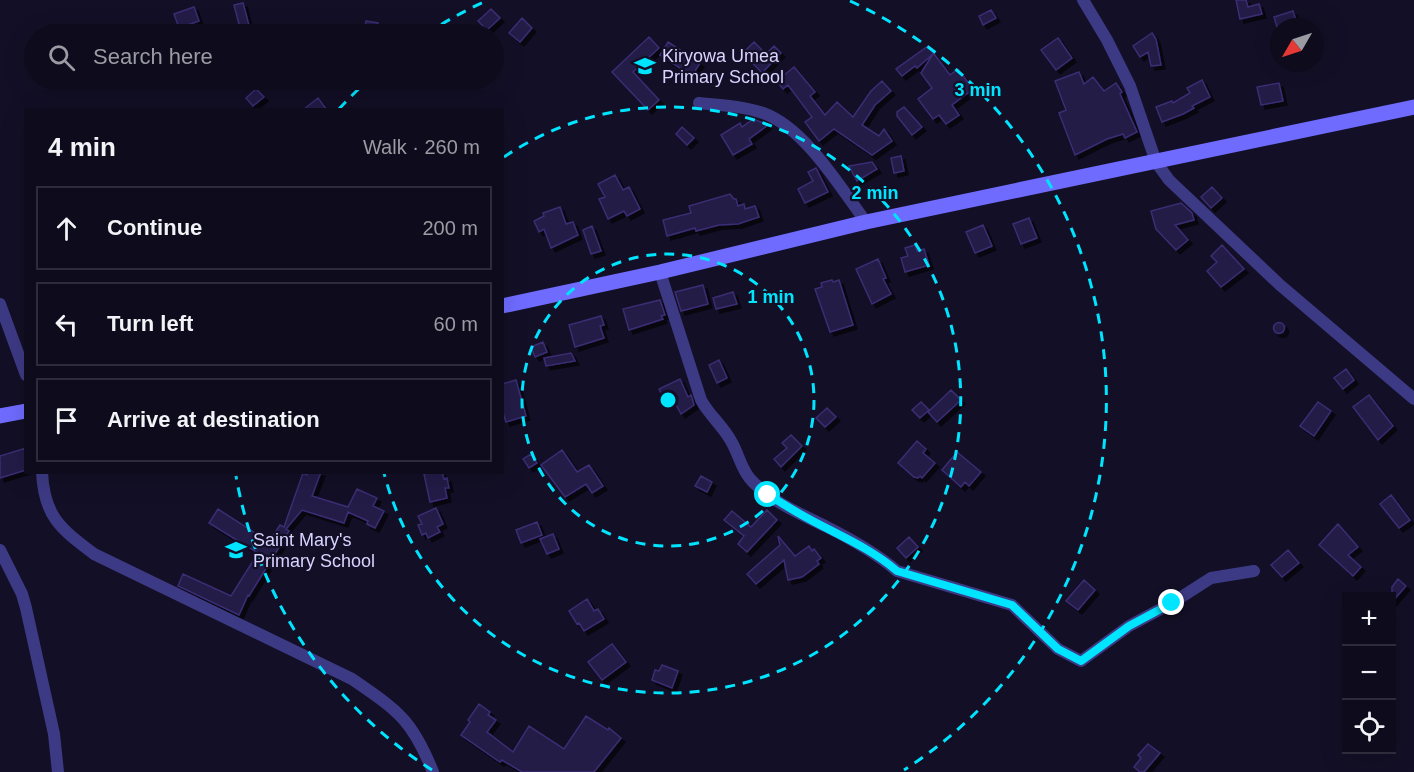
<!DOCTYPE html>
<meta charset="utf-8">
<style>
:root{--surface:#0e0b1c;--page:#1c1929;--text:#f1f3f6;--muted:#9b9ba3;--line:#2e2b3b}
body{margin:0;font-family:Arial,sans-serif;background:var(--page);color:var(--text)}
.controls{position:absolute;right:18px;bottom:18px;display:grid;overflow:hidden;border-radius:0px;box-shadow:0 6px 24px #0002}
.controls button{width:54px;height:54px;display:grid;place-items:center;padding:0;border:0;border-bottom:2px solid var(--line);background:var(--surface);color:var(--text);font:30px sans-serif}
.compass{position:absolute;left:1270px;top:18px;width:54px;height:54px;border-radius:50%;background:var(--surface);box-shadow:0 6px 24px #0002;rotate:231deg}
.stop{position:absolute;width:18px;height:18px;margin:-14px;border:4px solid #00e5ff;border-radius:50%;background:#fff}
.stop.end{background:#00e5ff;border-color:#fff;box-shadow:0 2px 6px #0008}
.list{margin:0;padding:0;list-style:none}
h2{display:flex;justify-content:space-between;align-items:center;height:78px;margin:0;padding:0 24px;font-size:26px}
h2 small{font-size:20px;font-weight:400;color:var(--muted)}
.list li{display:grid;grid-template-columns:39px 1fr auto;gap:18px;align-items:center;box-sizing:border-box;height:84px;margin:0 12px 12px;padding:0 12px;border:2px solid var(--line);border-radius:0px}
.list b{display:block;font-size:22px;white-space:nowrap}
.list em{font-size:20px;font-style:normal;color:var(--muted)}
.icon{flex:none;width:33px;height:33px;fill:none;stroke:currentColor;stroke-width:2;stroke-linecap:round;stroke-linejoin:round}
.map{position:relative;flex:none;width:1414px;height:772px;overflow:hidden}
.search{position:absolute;background:var(--surface);box-shadow:0 6px 24px #0002;left:24px;top:24px;width:480px;height:66px;display:flex;align-items:center;gap:15px;box-sizing:border-box;padding:0 21px;border-radius:33px;color:var(--muted);font-size:22px}
.panel{position:absolute;background:var(--surface);box-shadow:0 6px 24px #0002;left:24px;top:108px;width:480px;height:366px;border-radius:0px}
.map>svg:first-child{display:block}
.building{fill:#241b47;stroke:#3b2d73;stroke-width:1.5;filter:url(#shadow)}
.lines{fill:none;stroke-linecap:round;stroke-linejoin:round}
.minor{stroke:#3d3a85;stroke-width:12}
.secondary{stroke:#6f6bff;stroke-width:15}
.route{stroke:#00e5ff;stroke-width:8}
.ring{fill:none;stroke:#00e5ff;stroke-width:3;stroke-dasharray:10 8}
.labels{text-anchor:middle;dominant-baseline:central;stroke-width:4.5;stroke-linejoin:round;paint-order:stroke}
.poi-label{font-size:18px;fill:#d9d4ff;stroke:#130f26;text-anchor:start}
.centre{fill:#00e5ff;stroke:#130f26;stroke-width:3}
.ring-label{font-size:18px;text-anchor:middle;font-weight:bold;fill:#00e5ff;stroke:#130f26;stroke-width:4.5;stroke-linejoin:round;paint-order:stroke}
</style>
<div class="map">
<svg width="1414" height="772" viewBox="0 0 1414 772">
<defs>
<filter id="shadow"><feDropShadow dx="4" dy="4" stdDeviation="0" flood-color="#0009"/></filter>
</defs>
<rect width="100%" height="100%" fill="#130f26"/>
<path class="building" d="M1236,0H1246L1248,7L1259,4L1262,14L1240,19Z
M243,3L250,29L241,32L234,5Z
M194,7L199,21L179,28L174,14Z
M491,9L500,18L487,30L478,21Z
M991,10L996,18L983,25L979,16Z
M1293,11L1297,24L1277,27L1274,17Z
M522,18L532,28L520,42L509,33Z
M366,21L378,23L377,34H364Z
M1152,33L1156,39L1161,65L1151,66L1148,52L1140,57L1133,46Z
M649,37L659,48L633,72L659,100L648,110L612,72Z
M1058,38L1072,58L1056,70L1041,50Z
M668,42L700,63L692,76L660,55Z
M754,42L766,54L774,46L781,53L762,73L743,53Z
M928,46L950,75L958,69L973,89L952,105L959,115L946,124L939,115L933,119L918,99L932,88L921,73L933,54L917,68L915,66L902,76L896,69Z
M794,67L815,92L810,96L825,115L837,102L853,117L871,91L882,81L891,91L875,105L862,125L879,136L884,129L892,141L872,155L834,129L819,141L805,122L812,117L788,85L783,89L777,81Z
M1079,72L1084,84L1093,77L1104,91L1116,83L1122,92L1120,94L1137,132L1125,138L1123,134L1107,139L1075,155L1059,113L1066,110L1055,81Z
M1202,80L1210,97L1192,106L1194,108L1183,114L1162,122L1156,107L1172,101L1173,103L1190,93L1187,88Z
M1279,83L1283,101L1261,105L1257,87Z
M256,89L264,97L253,106L246,98Z
M318,98L327,110H303Z
M904,107L922,127L912,135L897,116V112Z
M753,119L768,125L749,139L752,144L733,155L721,135L740,123L742,127Z
M682,127L694,138L687,145L676,134Z
M901,156L904,171L894,173L891,158Z
M872,162L877,169L857,181L849,166Z
M816,168L828,192L805,203L798,189L813,181L808,172Z
M615,175L623,190L629,187L640,209L627,216L624,211L608,219L599,199L605,197L598,184Z
M1212,187L1222,198L1211,208L1201,197Z
M730,194L734,199H736L738,206L744,204L745,209L755,206L759,217L738,224L719,225L696,231L695,228L667,236L663,220L691,213L689,206Z
M1181,203L1192,213L1194,220L1175,225L1188,240L1176,250L1156,229L1151,211Z
M560,207L566,224L573,222L578,235L551,248L544,229L539,232L534,221L544,216L543,213Z
M1029,218L1037,238L1021,244L1013,224Z
M983,225L992,246L975,253L966,232Z
M592,226L601,251L591,254L583,230Z
M915,245L917,251L924,249L929,265L905,272L901,258L908,256L905,248Z
M1222,245L1244,269L1221,287L1207,271L1217,262L1211,256Z
M878,259L886,278L883,279L891,294L872,304L856,269Z
M832,280L833,282L839,280L853,325L830,332L815,289L822,287L821,283Z
M703,285L708,304L681,311L675,292Z
M733,292L737,304L716,309L713,298Z
M660,300L665,315L661,316L663,319L629,330L623,309Z
M601,316L604,325L600,326L604,338L575,347L569,325Z
M1273.5 328a5.5 5.5 0 1 1 11 0a5.5 5.5 0 1 1-11 0Z
M543,342L547,352L535,357L531,347Z
M571,353L575,361L546,366L544,358Z
M719,360L727,378L717,383L709,365Z
M1346,369L1354,380L1343,389L1334,378Z
M680,379L688,397L691,395L694,405L681,414L673,399L666,403L659,389Z
M516,380L526,416L506,422L502,410V384Z
M951,390L961,400L937,422L928,412Z
M1369,395L1393,426L1378,440L1353,407Z
M921,402L929,410L920,418L912,410Z
M1318,402L1331,411L1314,436L1300,426Z
M827,408L836,417L825,427L816,418Z
M791,435L802,446L781,467L774,459L787,448L782,443Z
M917,441L926,449L923,453L935,463L922,478L920,476L918,478L914,477L898,463Z
M26,448V470L0,478V456Z
M562,450L577,472L589,465L603,486L592,493L586,484L565,497L541,465Z
M957,452L981,472L969,486L965,482L961,487L942,470Z
M531,454L537,463L529,468L523,459Z
M308,472H321L312,496L348,507L357,489L377,498L373,506L384,511L375,528L367,524L368,521L348,512L344,523L302,510L286,529L289,531L249,596L248,595L239,615L178,586L183,574L231,596L258,553L209,523L218,509L269,542L280,525L284,527L303,473L307,475Z
M434,472H442L444,479L447,478L449,488H445L447,498L430,502L424,474Z
M701,476L712,482L707,492L695,486Z
M1391,495L1410,520L1399,528L1380,504Z
M436,508L443,524L437,527L440,532L428,538L426,533L422,535L418,525L422,524L418,516Z
M767,510L777,520L747,552L738,544L744,536L724,520L732,511L751,527Z
M537,522L542,535L521,543L516,530Z
M1338,524L1358,547L1348,555L1361,567L1353,576L1319,545Z
M553,534L559,549L547,554L540,539Z
M778,536L795,556L809,546L812,551L814,549L821,558L817,561L819,564L802,577L788,580L784,560L756,584L747,574L780,545Z
M909,537L918,547L906,558L897,548Z
M1288,550L1299,563L1282,577L1271,565Z
M1398,579L1406,586L1392,602V587Z
M1084,580L1095,590L1078,610L1066,601Z
M587,599L594,611L598,609L604,619L584,631L579,623L577,624L569,611Z
M612,644L626,662L602,680L588,662Z
M662,665L678,671L672,688L652,680L655,670L659,671Z
M479,704L490,712L488,715L496,720L487,732L513,752L529,726L564,749L586,716L608,730L609,728L621,738L594,772H522L502,760L500,762L461,735L470,722L468,720Z
M1148,744L1160,753L1144,772H1140L1134,767L1141,758L1138,755Z"/>
<g class="lines">
<path class="minor" d="M1083,0L1107,40L1130,86L1156,162L1169,180L1280,285L1414,399
M699,103C720,105 743,106 763,113C805,128 840,187 866,222
M660,272L701,400C709,415 723,426 731,441C739,454 741,470 752,481C772,502 801,514 827,527C851,539 876,553 897,571L1012,605L1058,649L1081,661L1129,626L1172,603L1211,578L1254,571
M0,304L26,375
M42,472C44,517 61,529 94,554L352,679C397,710 412,719 433,772
M0,550L22,594L26,608L54,734L58,772"/>
<path class="secondary" d="M502,306L660,272L866,222L1414,107
M0,416L26,411"/>
</g>
<g class="lines">
<path class="route" d="M768,495C779,501 789,508 800,514C833,533 868,546 897,571L1012,605L1058,649L1081,661L1129,626L1172,603"/>
</g>
<g class="ring">
<circle cx="668" cy="400" r="146"/>
<path d="M504 157A293 293 0 1 1 384 473"/>
<path d="M432 770A439 439 0 0 1 236 476M339 109A439 439 0 0 1 366 82M426 34A439 439 0 0 1 486 1M850 1A439 439 0 0 1 904 770"/>
</g>
<defs>
<symbol id="school-bare" viewBox="-9 -9 18 18"><path d="M0-5L7-2L0 1L-7-2ZM-4 1L0 2.5L4 1V4Q0 6-4 4Z" fill="#00e5ff" stroke="#130f26" stroke-width="2.5" paint-order="stroke"/></symbol>
</defs>
<g fill-rule="evenodd">
<use href="#school-bare" x="630" y="51" width="30" height="30"/>
<use href="#school-bare" x="221" y="535" width="30" height="30"/>
</g>
<g class="labels">
<g class="poi-label">
<text x="662" y="56">Kiryowa Umea<tspan x="662" dy="21">Primary School</tspan></text>
<text x="253" y="540">Saint Mary's<tspan x="253" dy="21">Primary School</tspan></text>
</g>
</g>
<circle cx="668" cy="400" r="9" class="centre"/>
<g class="ring-label">
<text x="978" y="96">3 min</text>
<text x="875" y="199">2 min</text>
<text x="771" y="303">1 min</text>
</g>
</svg>
<div class="controls">
<button>+</button>
<button>−</button>
<button><svg class="icon" aria-label="locate" viewBox="0 0 24 24"><circle cx="12" cy="12" r="6"/><path d="M12 2v4M12 18v4M2 12h4M18 12h4"/></svg></button>
</div>
<svg class="compass" viewBox="-18 -18 36 36"><path d="M0-13l5 13h-10z" fill="#e53935"/><path d="M0 13l5-13h-10z" fill="#9b9ba3"/></svg>
<div class="stop" style="left:768px;top:495px"></div>
<div class="stop end" style="left:1172px;top:603px"></div>
<div class="search"><svg class="icon" aria-label="search" viewBox="0 0 24 24"><circle cx="10" cy="10" r="6"/><path d="M15 15l6 6"/></svg>Search here</div>
<section class="panel">
<h2>4 min<small>Walk · 260 m</small></h2>
<ul class="list">
<li><svg class="icon" aria-label="ahead" viewBox="0 0 24 24"><path d="M12 20V5M6 11l6-6 6 6"/></svg><div><b>Continue</b></div><em>200 m</em></li>
<li><svg class="icon" aria-label="left" viewBox="0 0 24 24"><path d="M17 20v-9H6M10 6l-5 5 5 5"/></svg><div><b>Turn left</b></div><em>60 m</em></li>
<li><svg class="icon" aria-label="arrive" viewBox="0 0 24 24"><path d="M6 21V4h12l-3 4 3 4H6"/></svg><div><b>Arrive at destination</b></div></li>
</ul>
</section>
</div>
